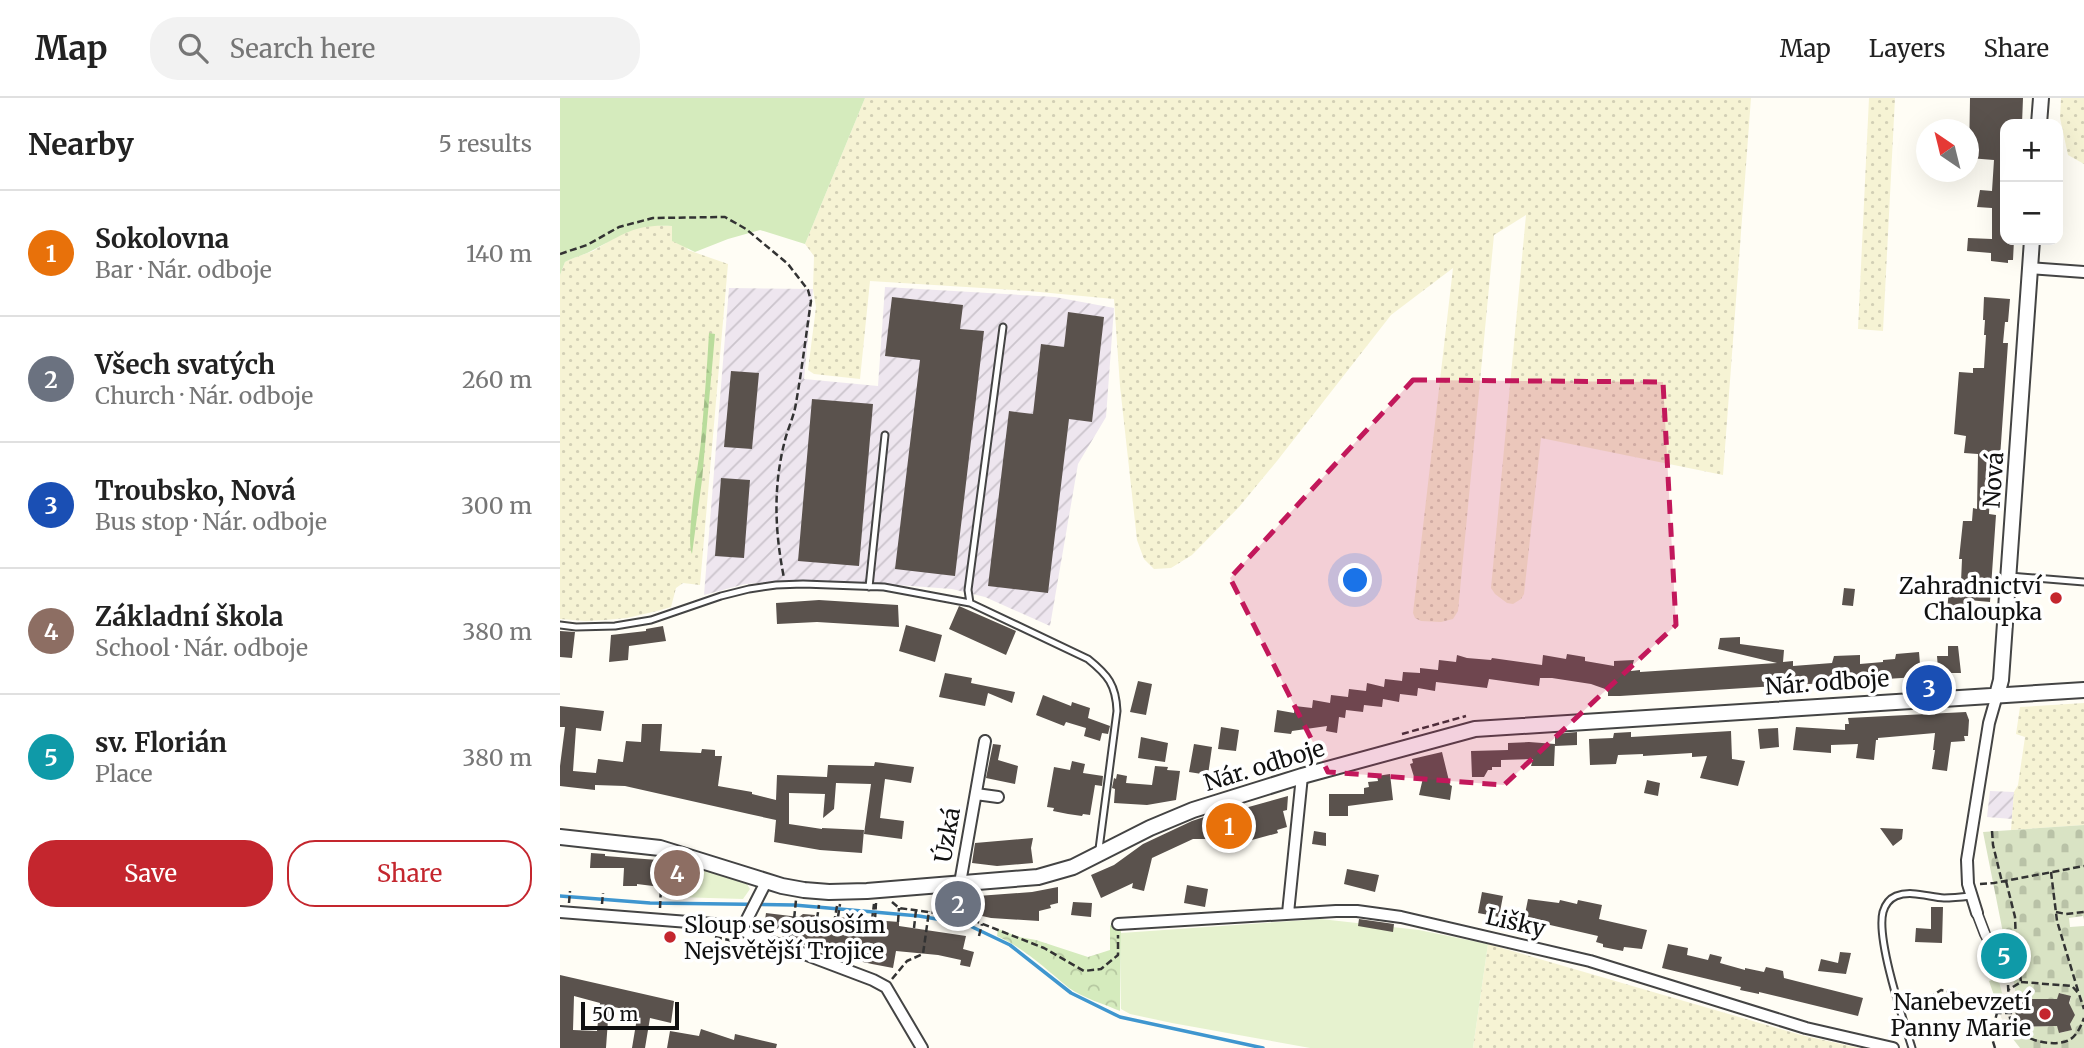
<!DOCTYPE html>
<meta charset="utf-8">
<style>
:root{--surface:#fff;--page:#f2f2f2;--text:#222;--muted:#767676;--line:#e0e0e0;--accent:#c4262e}
body{margin:0;font-family:Merriweather,serif;background:var(--page);color:var(--text)}
.controls{position:absolute;right:21px;top:21px;display:grid;overflow:hidden;border-radius:14px;box-shadow:0 7px 28px #0002}
.controls button{width:63px;height:63px;display:grid;place-items:center;padding:0;border:0;border-bottom:2px solid var(--line);background:var(--surface);color:var(--text);font:35px sans-serif}
.compass{position:absolute;left:1356px;top:21px;width:63px;height:63px;border-radius:50%;background:var(--surface);box-shadow:0 7px 28px #0002;rotate:325deg}
.scale{position:absolute;left:21px;bottom:18px;width:98px;box-sizing:border-box;padding-left:7px;border:4px solid #111;border-top:0;font-size:19px;line-height:24px;white-space:nowrap;color:#111;-webkit-text-stroke:5px #fff;paint-order:stroke}
.you{position:absolute;left:796px;top:483px;width:24px;height:24px;margin:-18px;border:5px solid #fff;border-radius:50%;background:#1a73e8;box-shadow:0 0 0 10px #1a73e833}
.badge{display:grid;place-items:center;width:46px;height:46px;border-radius:50%;background:var(--accent);color:#fff;font-size:23px;font-weight:700}
.pin{position:absolute;translate:-50% -50%;border:4px solid #fff;box-shadow:0 2px 7px #0006}
.list{margin:0;padding:0;list-style:none}
h2{display:flex;justify-content:space-between;align-items:center;height:91px;margin:0;padding:0 28px;font-size:30px}
h2 small{font-size:23px;font-weight:400;color:var(--muted)}
.list li{display:grid;grid-template-columns:46px 1fr auto;gap:21px;align-items:center;box-sizing:border-box;height:126px;padding:0 28px;border-top:2px solid var(--line)}
.list b{display:block;font-size:26px;white-space:nowrap}
.list p{margin:0;font-size:23px;white-space:nowrap;color:var(--muted)}
.list em{font-size:23px;font-style:normal;color:var(--muted)}
.actions{display:flex;gap:14px;padding:21px 28px}
.actions a{flex:1;padding:16px 0;border:2px solid var(--accent);border-radius:28px;text-align:center;font-size:24px;color:var(--accent)}
.actions .main{background:var(--accent);color:#fff}
.icon{flex:none;width:38px;height:38px;fill:none;stroke:currentColor;stroke-width:2;stroke-linecap:round;stroke-linejoin:round}
.map{position:relative;flex:none;width:1524px;height:950px;overflow:hidden}
header{display:flex;align-items:center;gap:42px;box-sizing:border-box;height:98px;padding:0 35px;background:var(--surface);border-bottom:2px solid var(--line)}
header strong{font-size:33px}
nav{display:flex;gap:38px;margin-inline-start:auto;font-size:24px}
.search{width:490px;height:63px;background:var(--page);display:flex;align-items:center;gap:18px;box-sizing:border-box;padding:0 24px;border-radius:28px;color:var(--muted);font-size:26px}
main{display:flex}
aside{flex:1;background:var(--surface)}
.map>svg:first-child{display:block}
.industrial{fill:url(#industrial-furrows)}
.farmland{fill:url(#farmland-dots)}
.grass{fill:#d5ebbd}
.forest{fill:url(#forest-firs)}
.cemetery{fill:url(#cemetery-stones);fill-rule:evenodd}
.park{fill:url(#park-crowns)}
.pitch{fill:#e6f2cf}
.plaza{fill:#f1ede2}
.lines{fill:none;stroke-linecap:round;stroke-linejoin:round}
.stream{stroke:#3f96cf;stroke-width:3.5}
.building{fill:#5a524d;fill-rule:evenodd}
.service-casing{stroke:#444;stroke-width:9}
.pedestrian-casing{stroke:#444;stroke-width:12}
.minor-casing{stroke:#444;stroke-width:14}
.tertiary-casing{stroke:#444;stroke-width:18}
.path{stroke:#333;stroke-width:2.5;stroke-dasharray:7 3.5;stroke-linecap:butt}
.service{stroke:#fff;stroke-width:5}
.pedestrian{stroke:#fff;stroke-width:9}
.minor{stroke:#fff;stroke-width:10}
.tertiary{stroke:#fff;stroke-width:14}
.marked{fill:#c2185b;fill-opacity:0.2;stroke:#c2185b;stroke-width:5;stroke-dasharray:14 9;stroke-linejoin:round}
.poi-dot{fill:#c4262e;stroke:#fff;stroke-width:2.5}
.labels{text-anchor:middle;dominant-baseline:central;stroke-width:7;stroke-linejoin:round;paint-order:stroke}
.street-label{font-size:23px;fill:#111;stroke:#fff}
.poi-label{font-size:23px;fill:#111;stroke:#fff;text-anchor:end}
</style>
<header>
<strong>Map</strong>
<div class="search"><svg class="icon" aria-label="search" viewBox="0 0 24 24"><circle cx="10" cy="10" r="6"/><path d="M15 15l6 6"/></svg>Search here</div>
<nav><a>Map</a><a>Layers</a><a>Share</a></nav>
</header>
<main>
<aside>
<h2>Nearby<small>5 results</small></h2>
<ul class="list">
<li><span class="badge" style="background:#e8710a">1</span><div><b>Sokolovna</b><p>Bar · Nár. odboje</p></div><em>140 m</em></li>
<li><span class="badge" style="background:#6b7280">2</span><div><b>Všech svatých</b><p>Church · Nár. odboje</p></div><em>260 m</em></li>
<li><span class="badge" style="background:#1a4fb4">3</span><div><b>Troubsko, Nová</b><p>Bus stop · Nár. odboje</p></div><em>300 m</em></li>
<li><span class="badge" style="background:#8d6e63">4</span><div><b>Základní škola</b><p>School · Nár. odboje</p></div><em>380 m</em></li>
<li><span class="badge" style="background:#0f9aa8">5</span><div><b>sv. Florián</b><p>Place</p></div><em>380 m</em></li>
</ul>
<div class="actions"><a class="main">Save</a><a>Share</a></div>
</aside>
<div class="map">
<svg width="1524" height="950" viewBox="0 0 1524 950">
<defs>
<pattern id="industrial-furrows" width="10" height="10" patternUnits="userSpaceOnUse" patternTransform="scale(1.75)"><rect width="10" height="10" fill="#eee6ef"/><path d="M-1 1l2-2M0 10L10 0M9 11l2-2" fill="none" stroke="#cbc4cc"/></pattern>
<pattern id="farmland-dots" width="8" height="8" patternUnits="userSpaceOnUse" patternTransform="scale(1.75)"><rect width="8" height="8" fill="#f6f3d4"/><path d="M2 2h.1M6 6h.1" fill="none" stroke="#d2cfb5" stroke-width="1.8" stroke-linecap="round"/></pattern>
<pattern id="forest-firs" width="22" height="20" patternUnits="userSpaceOnUse" patternTransform="scale(1.75)"><rect width="22" height="20" fill="#b9dc9c"/><path d="M5 1l3.5 6h-7zM16 11l3.5 6h-7z" fill="#9ebc85"/></pattern>
<pattern id="cemetery-stones" width="16" height="16" patternUnits="userSpaceOnUse" patternTransform="scale(1.75)"><rect width="16" height="16" fill="#d9e3c4"/><path d="M2 7V4a2 2 0 0 1 4 0v3zM10 15v-3a2 2 0 0 1 4 0v3z" fill="#b9c2a7"/></pattern>
<pattern id="park-crowns" width="20" height="18" patternUnits="userSpaceOnUse" patternTransform="scale(1.75)"><rect width="20" height="18" fill="#d5ebbd"/><path d="M2 6a3 3 0 1 1 6 0M12 15a3 3 0 1 1 6 0" fill="none" stroke="#b6c8a1"/></pattern>
</defs>
<rect width="100%" height="100%" fill="#fffdf5"/>
<path class="industrial" d="M325,189L495,199L554,210L546,319L518,366L490,528L425,499L392,491L324,486L232,483L185,486L144,497L169,190L253,191L244,281L318,288Z
M1430,693L1454,694L1452,721L1427,719Z"/>
<path class="farmland" d="M305,0H1191L1163,377L981,340L964,496L961,501L953,506L947,505L935,496L931,490L966,117L934,137L898,513L893,521L881,524L861,523L855,520L853,515L893,170L831,217L717,363L679,409L632,457L611,470L594,471L584,461L577,442L560,288L554,201L469,193L310,183L300,281L254,276L248,272L256,209L253,191L254,158L245,146Z
M1309,0H1335L1323,233L1298,231Z
M1501,0H1524V66L1508,57L1500,20Z
M94,127L112,128L128,152L168,166L140,487L123,485L116,490L111,509L97,513L67,520L45,522L26,523L0,521V177L5,164L11,161L33,153L64,134L77,129Z
M1524,605V727L1451,732L1454,694L1458,687L1465,639L1456,636L1460,609Z
M928,846L1241,937L1299,950H913Z"/>
<path class="grass" d="M0,0H305L245,146L200,132L168,141L135,154L112,143V128C75,126 66,135 35,151C25,157 14,159 5,164L0,177Z"/>
<path class="forest" d="M149,235L155,236L142,382L132,456C125,442 139,364 141,343C144,307 147,271 149,235Z"/>
<path class="cemetery" d="M1524,727V822L1523,818L1509,820L1510,829L1524,828V950H1460L1446,932L1429,883L1451,875L1423,734ZM1500,895L1511,899L1509,907L1515,917L1510,924L1511,932L1500,935L1497,928L1456,929V901H1497Z"/>
<path class="park" d="M550,827L561,833L560,913C544,906 523,900 509,890C484,870 467,852 437,838L438,831L459,839L476,842L528,859L550,852Z"/>
<path class="pitch" d="M120,764L187,786L190,791L183,801L116,799Z
M761,821L859,832L928,846L913,950H750L612,925L570,916L561,911V835Z"/>
<path class="plaza" d="M1451,875L1455,888L1456,929L1450,921L1443,924L1439,913L1446,910L1438,880Z"/>
<g class="lines">
<path class="stream" d="M0,798L90,805L234,807L359,818L406,826L450,847L511,895L560,919L703,950"/>
</g>
<path class="building" d="M1410,0H1463L1462,26H1445V142H1454L1453,162H1448V165L1431,163V155L1407,153L1408,140L1432,141V110L1417,109L1420,92L1432,93L1434,62L1409,60Z
M332,199L403,207L400,231L424,233L395,478L335,471L360,262L325,258Z
M1424,199L1450,201L1448,224H1445L1443,245H1448L1438,388H1433L1432,396L1430,395L1429,416L1436,417L1430,504L1408,502L1407,523L1386,522L1390,483L1401,484L1402,461H1399L1403,423H1412L1413,410L1417,411L1418,356L1404,355L1406,338L1394,336L1399,274L1413,275V270H1424L1426,237H1424L1425,222H1423Z
M508,214L544,219L532,324L509,321L488,495L428,488L449,313L473,316L481,246L504,249Z
M171,273L199,275L192,351L164,349Z
M252,301L313,306L299,468L238,463Z
M161,380L190,382L184,460L155,458Z
M1284,490L1295,491L1293,508L1282,507Z
M259,502L338,507L339,529L257,524L217,526L216,505Z
M399,508L456,533L446,557L389,531Z
M346,527L382,537L375,564L339,553Z
M103,528L106,543L69,548L68,562L49,564L51,537L86,533V531Z
M0,533L15,534L12,560L0,559Z
M1180,539V546L1224,552L1223,564L1233,563V568L1272,565L1274,558L1300,557V566L1323,564V562L1335,561L1336,556L1359,554L1360,566H1356L1357,579L1060,598H1048V592L1031,586L992,580H980L979,588L929,581L927,590L876,584L875,593L858,590L857,598L840,596L839,604L823,601L822,609L804,607L803,614L786,612L785,620L779,619L777,635L766,633L767,628L732,633L731,636L714,634L717,612L734,615L735,608L752,610L753,602L770,605L771,597L788,599L789,591L806,593L807,585L824,589L825,581L842,583L843,574L860,575V570L878,572L879,562L896,564L897,557L907,560L931,562L932,560L982,567L983,557L1006,561L1007,556L1025,559V563L1054,568V563L1074,562L1071,573L1080,572V574L1217,565L1158,551L1160,540Z
M1388,548H1398L1401,575H1391L1383,591L1382,570L1378,571L1377,558H1388Z
M385,575L412,580L411,585L455,594L452,605L428,595L425,608L379,599Z
M578,583L592,586L586,617L570,614Z
M483,597L511,608L512,604L530,610L528,620L550,628L548,636L542,635L540,643L524,638L526,630L506,624L504,628L476,617Z
M0,608L44,613L41,633L16,630L13,673L36,675L38,661L63,664L66,643L81,644L82,626H102L100,653L141,655L142,651L155,652V658H162L158,688L192,694V696L216,702L217,677L267,679L268,667L314,668L315,664L354,669L351,685L325,681L320,720L344,723L342,741L304,736L311,686L276,685L274,711L263,720L265,696L229,695V726L262,731V730L304,732L302,755L260,752L214,744L216,722L189,716L65,688L35,687V692L0,688V668L5,629H0Z
M1406,614L1409,622L1408,638H1404L1405,643L1391,644L1387,673L1372,671L1375,652H1373L1375,635L1318,640V642H1316L1314,662L1296,660L1298,646L1271,647V655L1233,652L1236,629L1285,632V626H1289L1288,620Z
M661,629L679,632L676,653L658,651Z
M1218,630L1219,649L1200,651L1198,631Z
M1171,633L1172,661L1185,663L1178,688L1140,680L1147,658L1132,659V655L1083,658V656L1058,657L1056,666L1030,667L1029,641L1053,640L1054,635L1071,634V639Z
M1017,634V647L995,648V636Z
M581,639L608,645L605,664L578,660Z
M969,644L995,646L994,668H971L973,661L941,662V669H932V672H928L924,679H912L911,653L948,652V645Z
M433,646L441,647L438,662L458,668L455,686L426,680Z
M634,646L652,649L648,677L629,674Z
M882,654L890,687L892,688L890,702L859,697L863,680L855,682L850,666L853,665L852,661Z
M512,663L525,666L523,675L543,678L542,688L535,687L530,717L523,716L522,718L508,716L493,713L494,710L487,709L494,669L510,672Z
M595,668L608,669L607,672L620,673L616,702L587,707L554,705L555,691L552,690L554,680L556,681L557,676L567,678L566,685L592,687Z
M830,676L833,702L788,708V718H769V696H804V690L809,689L808,684L818,683L817,678Z
M1087,682L1100,685L1098,698L1084,695Z
M728,698L727,712L723,713L727,729L717,732L718,735L681,745L682,738H656L655,741H633L592,760L584,793L572,790L573,785L541,800L531,777L554,767L583,746L632,723L647,718H687L685,710Z
M1320,730L1343,731L1342,741L1333,748Z
M754,733L766,735V748L752,746Z
M473,740L471,750L473,765L437,768L412,765L415,745Z
M31,755L45,756V758L111,763L120,766L117,791L77,786V788H63L64,770H30Z
M787,771L819,777L815,794L784,786Z
M627,787L648,791L645,809L624,805Z
M498,789V805L490,807L491,810L479,813V823L431,820L413,816V814L380,811L382,797L402,798L404,799L472,794Z
M922,794L943,798L939,819L918,815Z
M968,801L999,805L1000,802L1017,806L1018,802L1042,807L1039,821L1087,832L1082,851L1064,849L1063,853L1043,849V846L1036,844L1038,838L964,821Z
M513,804L532,805L531,819L511,817Z
M1371,809H1383L1382,845L1355,844L1356,830L1371,831Z
M206,815L239,819L243,816L255,817L254,820L276,825L277,819L339,824V828L406,838L403,851L414,854L410,869L400,867L401,862L378,857L336,853L333,870L312,866L271,857L222,838L223,831L204,829Z
M799,821L834,826L833,834L798,828Z
M1108,846L1128,850L1127,857L1148,862L1150,856L1162,859L1160,865L1185,872V870L1204,874L1206,869L1223,873L1224,880L1303,900L1298,918L1199,894V896L1180,892L1181,889L1102,870Z
M1280,854L1291,855L1286,876L1258,873L1261,861L1278,865Z
M0,877L114,903L111,925L90,920L85,950H72L78,914L49,908L46,950H0ZM14,898L40,905L37,933L13,932Z
M1499,895L1511,898L1509,905L1515,917L1510,926L1512,932L1499,935L1497,928L1456,929V901H1497Z
M141,931L174,942L175,936L217,946L216,950H107L110,933L139,938Z"/>
<g class="lines">
<defs>
<path id="service" d="M1449,478L1524,484
M309,489L325,337
M410,505L408,492L443,229
M0,527L16,529L55,528L91,522L161,498L189,491L216,487L243,486L324,489L410,505L528,561C548,577 556,587 557,613L539,751
M1352,950C1343,921 1316,841 1323,814C1325,807 1329,801 1336,798C1351,792 1369,799 1384,800C1393,800 1402,799 1411,798"/>
<path id="pedestrian" d="M1417,815L1425,836L1447,877"/>
<path id="minor" d="M1470,170L1524,174
M416,696L438,699
M400,785L425,643
M0,814L167,827L231,851L313,882L326,889L362,950
M728,815L742,678
M1417,815L1408,786L1407,762L1429,625L1437,597
M558,826L776,813H797L841,819L1030,863L1246,930L1333,950
M181,833L206,784"/>
<path id="tertiary" d="M1479,26L1481,0
M1437,597L1441,582L1472,142
M0,739L100,750L222,788L244,792L269,794L307,793L478,779L513,769L590,730L633,712L742,678L915,631L1524,592"/>
</defs>
<use href="#service" class="service-casing"/>
<use href="#pedestrian" class="pedestrian-casing"/>
<use href="#minor" class="minor-casing"/>
<use href="#tertiary" class="tertiary-casing"/>
<path class="path" d="M0,156L27,147L59,129L93,120L165,119L186,131L228,166L248,192L251,203C246,237 242,271 236,305C234,319 227,332 224,346C213,391 215,435 224,480
M842,636L906,618
M1432,733L1433,747L1442,784
M1491,774L1497,823L1519,896
M1446,783L1455,819L1456,844L1461,884L1448,892
M1420,786L1434,785L1524,768
M332,804L339,810L405,819L484,850L524,873L541,871L558,857V837
M9,805L10,793
M42,806L43,795
M100,810L101,789
M375,814L377,801
M1496,814L1506,816L1524,814
M278,819L280,806
M257,821L259,807
M312,822L314,806
M315,822L316,805
M338,824L339,810
M274,825L277,808
M354,830L356,812
M419,838L422,826
M155,839L173,843
M232,841L236,802
M332,881L347,863L363,856L369,813
M1461,884L1512,888L1519,896L1524,911
M1448,887C1449,898 1447,916 1452,926C1461,942 1493,950 1509,942C1517,938 1521,928 1524,920
M1351,912L1381,892L1392,894L1437,915H1456
M1435,950L1431,937L1437,915"/>
<use href="#service" class="service"/>
<use href="#pedestrian" class="pedestrian"/>
<use href="#minor" class="minor"/>
<use href="#tertiary" class="tertiary"/>
</g>
<path class="marked" d="M853,282L1103,284L1116,527L944,687L768,674L670,480Z"/>
<g class="poi-dot">
<circle cx="1496" cy="500" r="7"/>
<circle cx="110" cy="839" r="7"/>
<circle cx="1485" cy="916" r="7"/>
</g>
<g class="labels">
<g class="street-label">
<text transform="translate(1433 382) rotate(-86)">Nová</text>
<text transform="translate(1267 584) rotate(-4)">Nár. odboje</text>
<text transform="translate(704 667) rotate(-17)">Nár. odboje</text>
<text transform="translate(387 737) rotate(-80)">Úzká</text>
<text transform="translate(956 824) rotate(13)">Lišky</text>
</g>
<g class="poi-label">
<text x="1482" y="487">Zahradnictví<tspan x="1482" dy="26">Chaloupka</tspan></text>
<text x="124" y="826" text-anchor="start">Sloup se sousoším<tspan x="124" dy="26">Nejsvětější Trojice</tspan></text>
<text x="1471" y="903">Nanebevzetí<tspan x="1471" dy="26">Panny Marie</tspan></text>
</g>
</g>
</svg>
<div class="controls">
<button>+</button>
<button>−</button>
</div>
<svg class="compass" viewBox="-18 -18 36 36"><path d="M0-13l5 13h-10z" fill="#e53935"/><path d="M0 13l5-13h-10z" fill="#767676"/></svg>
<div class="scale">50 m</div>
<div class="you"></div>
<div class="pin badge" style="left:669px;top:728px;background:#e8710a">1</div>
<div class="pin badge" style="left:398px;top:806px;background:#6b7280">2</div>
<div class="pin badge" style="left:1369px;top:590px;background:#1a4fb4">3</div>
<div class="pin badge" style="left:117px;top:775px;background:#8d6e63">4</div>
<div class="pin badge" style="left:1444px;top:858px;background:#0f9aa8">5</div>
</div>
</main>
